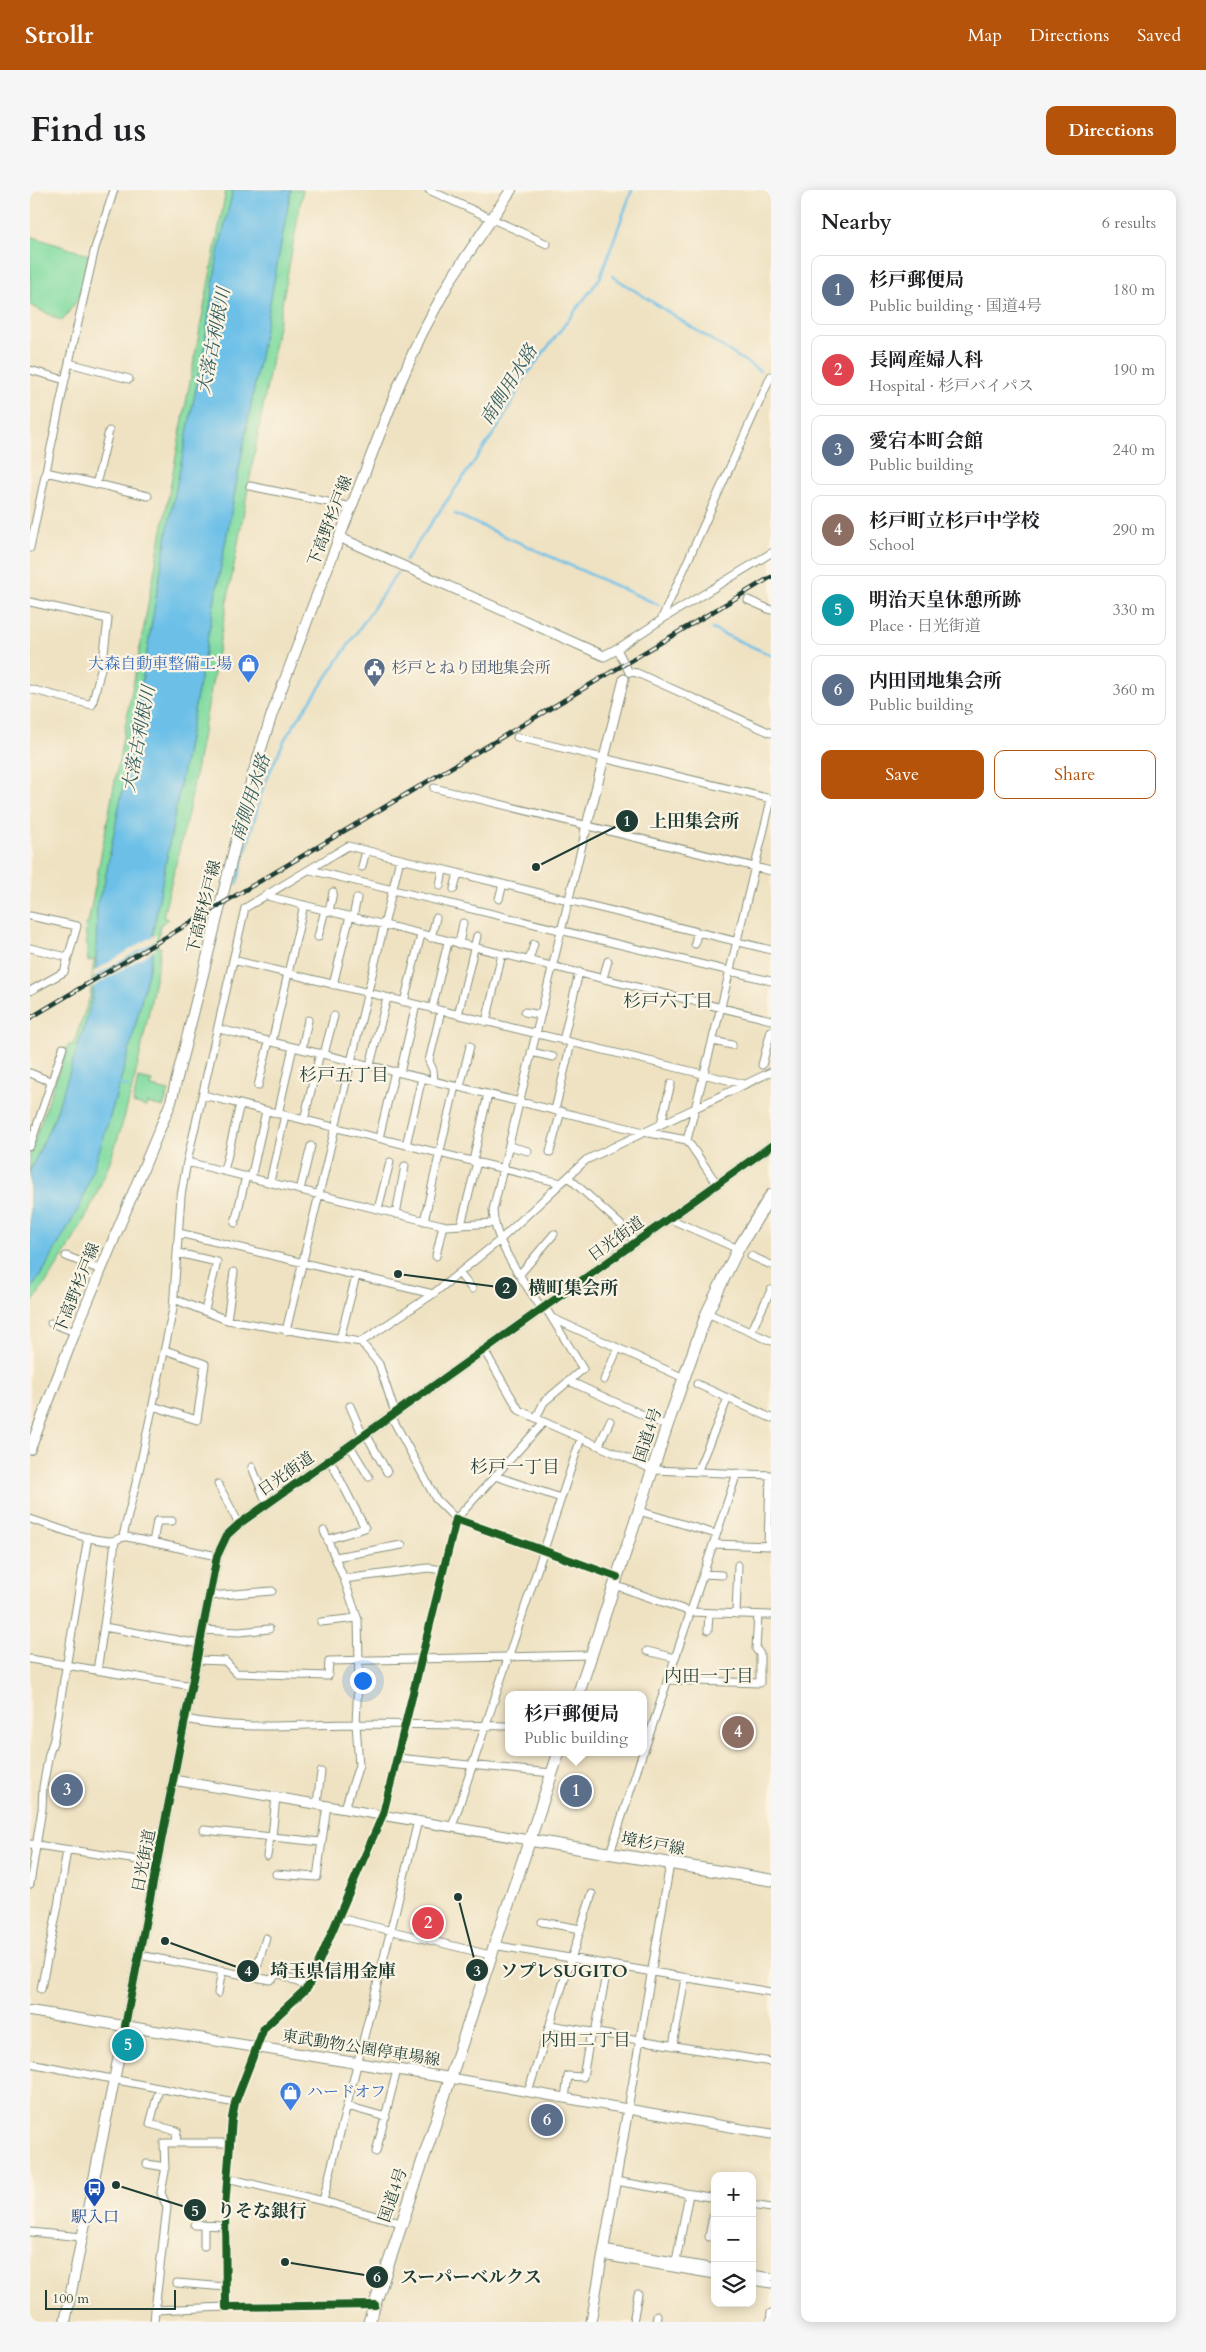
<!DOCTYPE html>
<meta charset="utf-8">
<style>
:root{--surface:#fff;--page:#f6f6f6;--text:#202124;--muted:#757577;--line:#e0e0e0;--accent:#b45309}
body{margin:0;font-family:Cardo,"Noto Serif JP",serif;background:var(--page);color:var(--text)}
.controls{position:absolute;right:15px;bottom:15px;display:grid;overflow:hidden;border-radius:10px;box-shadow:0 2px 12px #0003}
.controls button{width:45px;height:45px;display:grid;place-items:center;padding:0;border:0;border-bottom:1px solid var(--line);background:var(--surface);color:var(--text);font:25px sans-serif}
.scale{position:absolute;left:15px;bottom:12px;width:131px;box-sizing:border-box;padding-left:5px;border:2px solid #1f3d34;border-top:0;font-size:14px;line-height:18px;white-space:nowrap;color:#1f3d34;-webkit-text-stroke:4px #fcf5e5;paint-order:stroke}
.you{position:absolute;left:332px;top:1490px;width:18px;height:18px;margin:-12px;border:4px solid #fff;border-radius:50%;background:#1a73e8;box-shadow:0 0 0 8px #1a73e833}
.badge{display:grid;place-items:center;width:32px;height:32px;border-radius:50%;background:var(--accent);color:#fff;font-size:16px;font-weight:700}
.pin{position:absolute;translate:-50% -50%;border:2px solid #fff;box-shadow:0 1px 5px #0006}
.popup{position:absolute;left:475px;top:1501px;width:142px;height:65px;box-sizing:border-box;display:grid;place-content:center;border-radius:10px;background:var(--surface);filter:drop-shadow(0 1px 4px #0005);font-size:16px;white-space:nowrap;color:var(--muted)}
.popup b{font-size:19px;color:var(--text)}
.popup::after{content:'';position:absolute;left:50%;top:100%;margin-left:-10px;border:10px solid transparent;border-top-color:var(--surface)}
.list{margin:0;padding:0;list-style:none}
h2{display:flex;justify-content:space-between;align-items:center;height:65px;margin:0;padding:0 20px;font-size:21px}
h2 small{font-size:16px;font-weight:400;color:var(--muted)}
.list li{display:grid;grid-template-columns:32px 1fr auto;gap:15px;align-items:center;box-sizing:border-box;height:70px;margin:0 10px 10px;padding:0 10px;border:1px solid var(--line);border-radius:10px}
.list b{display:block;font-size:19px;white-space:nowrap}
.list p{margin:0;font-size:16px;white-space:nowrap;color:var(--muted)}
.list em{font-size:16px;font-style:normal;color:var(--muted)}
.actions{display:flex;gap:10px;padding:15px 20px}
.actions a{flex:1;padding:11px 0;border:1px solid var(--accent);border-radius:10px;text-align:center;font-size:18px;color:var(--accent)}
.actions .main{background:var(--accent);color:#fff}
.icon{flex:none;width:28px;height:28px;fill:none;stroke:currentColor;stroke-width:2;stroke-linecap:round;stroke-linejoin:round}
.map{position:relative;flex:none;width:741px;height:2132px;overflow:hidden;border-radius:10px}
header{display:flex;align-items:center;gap:30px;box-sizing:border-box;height:70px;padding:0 25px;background:var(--accent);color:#fff}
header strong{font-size:24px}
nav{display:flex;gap:28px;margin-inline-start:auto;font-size:18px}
.intro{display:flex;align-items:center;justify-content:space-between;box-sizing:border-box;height:120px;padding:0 30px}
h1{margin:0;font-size:35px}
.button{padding:12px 22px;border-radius:10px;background:var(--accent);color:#fff;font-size:18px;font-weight:700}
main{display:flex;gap:30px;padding:0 30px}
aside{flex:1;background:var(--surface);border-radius:10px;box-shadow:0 2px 12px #0003}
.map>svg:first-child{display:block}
.green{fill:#82dca1;stroke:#508c6a}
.water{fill:#6cc0e8;stroke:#467e8e}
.pier{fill:#efe2c2}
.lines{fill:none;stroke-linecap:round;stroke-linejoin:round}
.stream{stroke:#6cc0e8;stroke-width:2.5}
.minor-casing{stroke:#87907b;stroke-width:9}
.tertiary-casing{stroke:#87907b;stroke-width:11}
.secondary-casing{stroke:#87907b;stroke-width:12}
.primary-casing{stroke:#87907b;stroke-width:13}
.trunk-casing{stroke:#87907b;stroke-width:13}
.minor{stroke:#fff;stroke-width:7}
.tertiary{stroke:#fff;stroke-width:9}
.secondary{stroke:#fff;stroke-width:10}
.primary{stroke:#fff;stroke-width:11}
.trunk{stroke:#fff;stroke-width:11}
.rail-casing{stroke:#1f3d34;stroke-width:4.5}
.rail{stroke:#fcf5e5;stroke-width:2.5;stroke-dasharray:8;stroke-linecap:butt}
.cycleway-casing{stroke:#fcf5e5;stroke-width:11}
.cycleway{stroke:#1b5e20;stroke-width:8}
.labels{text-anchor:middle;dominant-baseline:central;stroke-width:4.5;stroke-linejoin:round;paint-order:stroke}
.street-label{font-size:16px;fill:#1f3d34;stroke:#fcf5e5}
.shop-label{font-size:16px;fill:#366cbe;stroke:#fcf5e5;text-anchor:end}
.service-label{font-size:16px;fill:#4e5e75;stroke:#fcf5e5;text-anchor:start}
.transit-label{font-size:16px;fill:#164399;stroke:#fcf5e5}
.water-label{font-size:18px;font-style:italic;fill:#325e61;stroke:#fcf5e5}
.neighbourhood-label{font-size:18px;fill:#1f3d34;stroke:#fcf5e5}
.leader{fill:none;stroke:#1f3d34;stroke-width:2}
.callout-dot{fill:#1f3d34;stroke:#fcf5e5;stroke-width:2}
.mark-label{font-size:15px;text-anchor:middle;font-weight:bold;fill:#fff}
.callout-label{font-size:18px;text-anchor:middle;font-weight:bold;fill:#1f3d34;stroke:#fcf5e5;stroke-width:4.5;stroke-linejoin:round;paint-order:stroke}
</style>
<header>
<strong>Strollr</strong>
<nav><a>Map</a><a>Directions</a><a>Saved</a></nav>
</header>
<div class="intro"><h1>Find us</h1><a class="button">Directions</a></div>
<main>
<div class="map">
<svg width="741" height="2132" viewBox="0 0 741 2132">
<rect width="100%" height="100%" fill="#fcf5e5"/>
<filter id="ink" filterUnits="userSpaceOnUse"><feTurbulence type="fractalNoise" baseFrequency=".02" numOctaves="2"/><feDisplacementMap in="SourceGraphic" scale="10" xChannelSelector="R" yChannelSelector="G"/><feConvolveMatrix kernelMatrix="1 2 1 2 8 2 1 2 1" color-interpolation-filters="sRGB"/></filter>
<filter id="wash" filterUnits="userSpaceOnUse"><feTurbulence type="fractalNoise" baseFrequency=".0096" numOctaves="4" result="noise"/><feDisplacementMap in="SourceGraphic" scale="20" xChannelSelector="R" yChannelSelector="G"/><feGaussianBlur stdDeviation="1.12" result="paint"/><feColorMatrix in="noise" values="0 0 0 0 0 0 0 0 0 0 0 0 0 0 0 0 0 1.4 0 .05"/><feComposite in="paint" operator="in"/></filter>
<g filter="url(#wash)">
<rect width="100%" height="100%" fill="#efe2c2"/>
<path class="green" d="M196,0H203L188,63L174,159L137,343L109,509L100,539L97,578L89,617L74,695L67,712L66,776L62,809L54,838L24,929L0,981V963L38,855H43L60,807L64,769L58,772L55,734H58Z
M261,0H273L159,619L133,727L139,729L130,735L127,758L131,757C115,843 100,933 63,1012C46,1049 23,1083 0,1116V1101L15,1078L75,944L102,850L123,761V741Z
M0,46L59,65L48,109L32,131L0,115Z
M108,888L122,891L121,897L139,901L133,917L117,913L116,917L103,913Z"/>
<path class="water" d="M203,0H261L123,741V761L102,850L75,944L51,1014L15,1078L0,1101V981L24,929L54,838L62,809L66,776L67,712L74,695L89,617L97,578L100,539L109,509L137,343L174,159L188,63Z"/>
<path class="pier" d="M126,744V750L62,788L63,782Z
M126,752L125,760L61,798L62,791Z"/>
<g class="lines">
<path class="stream" d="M582,86L730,181
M425,324L629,415
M375,371L471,233L495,187L570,88L602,0
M682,439L741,465
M207,694L234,594L256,547L367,383
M88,894L98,897"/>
</g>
</g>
<g filter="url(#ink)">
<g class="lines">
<defs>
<path id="minor" d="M399,0L517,54
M39,173L99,189
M0,180L35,190L0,358
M35,190L65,58L84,0
M16,282L118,306
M66,295L79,241
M220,296L322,317
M718,410L741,420
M0,412L78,429L73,471L62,515L0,499
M631,430L741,186
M599,482L587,459L631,430L741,363
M599,482L607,483L741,543
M487,547L741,609
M404,598L741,681
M332,677L336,660
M280,680L741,791
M410,696L413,680
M424,699L428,683
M237,706L741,830
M469,709L473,694
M299,721L303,702
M0,726L47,736L34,782L0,801
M323,727L327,708
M288,747L295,720
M401,748L406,728
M429,754L433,733
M665,754L667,742
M0,758L37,767
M203,770L714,894
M499,770L504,754
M573,788L578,771
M303,795L320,726
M374,812L391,745
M402,819L418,752
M495,822L510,825
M428,825L447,746
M456,832L472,764
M189,839L614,942L657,950L687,994
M533,851L549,782
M683,851L702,855
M242,852L274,715
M272,859L278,830
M501,862L523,867
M294,864L304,826
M340,875L357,808
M732,875L741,841
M0,883L22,892
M370,883L386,815
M404,891L403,880L399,871L411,821
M228,896L239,851
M430,897L440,856
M173,905L531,993
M525,920L541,853
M248,924L263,857
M274,930L290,863
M631,933L641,894
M349,948L365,881
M657,950L691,817L741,610
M376,955L392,888
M0,956L33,858
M479,956L498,961
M520,962L531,921
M443,971L458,904
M157,972L215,718L318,656L741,760
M194,981L210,914
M538,987L591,1035L605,1052
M221,988L236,921
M240,992L255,925
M270,1000L281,956
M348,1019L360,972
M366,1024L375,976
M638,1028L708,1059
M394,1031L425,896
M205,1033L216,986
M431,1035L447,972
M149,1043L403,1104
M148,1063L187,1072L175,1120
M36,1066L71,1080
M406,1066L413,1035
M721,1066L741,1075
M429,1083L442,1099
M490,1084L524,1044
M144,1109L197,1130L331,1152
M512,1119C494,1091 464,1054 463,1020L555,643
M677,1123L741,1151
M522,1128L654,1188
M197,1130L204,1082
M21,1133L45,1142
M256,1141L370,669
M721,1142L741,1100
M310,1149L326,1086
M454,1160L489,1220L514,1232L624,1280L741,1285
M574,1190L588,1158
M539,1191L637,1236
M667,1194L741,1228
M123,1216L167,1230L175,1174L135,1160
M320,1216L333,1246
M365,1223L349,1174L331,1152L403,1104L470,1050L556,970L741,882
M361,1226L406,1309L426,1329L514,1232
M506,1228L514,1212L553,1179L515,1117
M336,1244L357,1282
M569,1255L580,1231
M320,1256L339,1287
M222,1277L237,1314
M667,1282L698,1208
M465,1286L531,1308
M188,1294L209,1334
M609,1321L686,1344
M0,1329C26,1337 52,1349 79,1351C86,1352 90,1346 97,1347L187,1366
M294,1341L314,1389L328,1430L329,1470L326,1534L329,1575L315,1618
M93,1346L109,1281L143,1119L151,1006L157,972L416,1036L463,1033
M299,1349L335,1338L300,1270
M123,1352L127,1331H142
M683,1354L741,1356
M738,1356L740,1285
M306,1367L372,1355
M673,1384L692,1385
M314,1389L398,1378L414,1380
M584,1395L661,1422L741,1425
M179,1406L242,1401
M706,1424L708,1375
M291,1432L327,1428
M74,1437L170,1454
M172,1440L209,1442L239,1439
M678,1440L679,1423
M617,1461L645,1468
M0,1469L162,1496
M166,1470L195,1471L206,1483L298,1486L299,1471L561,1465
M67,1481L79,1402L85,1351
M637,1490L730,1493V1464L726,1459L728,1425
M155,1529C212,1541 268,1534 326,1534C377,1534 428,1535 478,1536
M614,1561L707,1283
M367,1568L522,1583
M287,1613L291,1582
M422,1637L551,1248
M174,1640L291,1652
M242,1647L246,1606
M0,1654L128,1673
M580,1663L613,1562
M237,1666L240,1647
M246,1684L287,1687L297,1615
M0,1694L12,1619L13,1597L19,1564L24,1549L58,1347
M309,1728L460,1765
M512,1732L551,1739
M463,1755L741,1802
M109,1765L240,1790L249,1783L278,1797
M224,1787L236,1748
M11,1799L28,1716L37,1660
M188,1803L192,1780
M520,1835L741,1872
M565,1843L578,1774
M643,1856L655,1788
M0,1873L205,1913
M129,1899L120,1934L147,1941L146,1953
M498,1902L562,1704
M535,1908L538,1886L553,1887L561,1842
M317,1916L356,1927
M598,1919L640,1674
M346,1962L367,1880
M117,1974L135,1977
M197,1988L293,2011L371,2033
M585,1991L685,2008
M293,2011L388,1631
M722,2015L741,2018
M165,2035L196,2036
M174,2035V2056
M0,2042L52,2047
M679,2047L685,2015
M573,2059L685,2078
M572,2066L685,2085
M646,2071L659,2004
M722,2084L741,2087
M722,2091L741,2094
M147,2093L196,2097
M345,2115L196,2117L195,2018L202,1928L205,1913L234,1838L278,1797L353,1624L426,1329L587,1387
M196,2117L125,2120L137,2017L131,2003L135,1982L134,1953H200
M124,2132L125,2120
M603,2132L608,2104
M626,2132L627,2125
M740,2132L741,2123"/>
<path id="tertiary" d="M311,348L574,466L587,459
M555,643L594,489
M143,1590L499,1650
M95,1836L187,1366L197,1345L209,1334L741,956
M420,1888L741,1944
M561,2132L598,1919"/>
<path id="secondary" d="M0,1259L45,1142L141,912L223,584L242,524L280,423L366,202L391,145L421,89L481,0
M0,1821L420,1888
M35,2132L95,1836"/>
<path id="primary" d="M499,1650L741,1690"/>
<path id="trunk" d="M548,1505L637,1236L677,1123L708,1059L741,1005
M339,2132L529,1562"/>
</defs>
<use href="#minor" class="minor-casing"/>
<use href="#tertiary" class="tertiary-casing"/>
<use href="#secondary" class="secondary-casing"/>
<use href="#primary" class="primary-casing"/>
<use href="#trunk" class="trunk-casing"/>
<use href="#minor" class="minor"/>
<use href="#tertiary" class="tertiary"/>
<use href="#secondary" class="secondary"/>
<use href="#primary" class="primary"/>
<use href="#trunk" class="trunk"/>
<defs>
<path id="rail" d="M0,828L741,387"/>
</defs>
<use href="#rail" class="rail-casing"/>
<use href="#rail" class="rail"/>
<defs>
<path id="cycleway" d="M95,1836L187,1366L197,1345L209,1334L741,956
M345,2115L196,2117L195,2018L202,1928L205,1913L234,1838L278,1797L353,1624L426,1329L587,1387"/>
</defs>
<use href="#cycleway" class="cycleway-casing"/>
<use href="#cycleway" class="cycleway"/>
</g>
</g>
<defs>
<symbol id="shop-pin" viewBox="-11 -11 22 30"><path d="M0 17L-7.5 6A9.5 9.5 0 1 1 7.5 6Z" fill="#3f7fe0" stroke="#fcf5e5"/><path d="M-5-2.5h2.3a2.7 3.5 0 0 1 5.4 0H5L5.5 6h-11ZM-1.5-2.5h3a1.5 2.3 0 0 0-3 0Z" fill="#fff"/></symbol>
<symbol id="civic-pin" viewBox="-11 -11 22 30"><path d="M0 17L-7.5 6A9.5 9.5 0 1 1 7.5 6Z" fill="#5c6f8a" stroke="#fcf5e5"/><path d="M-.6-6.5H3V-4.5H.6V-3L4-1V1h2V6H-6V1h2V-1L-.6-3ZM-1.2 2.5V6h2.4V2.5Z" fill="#fff"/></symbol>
<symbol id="bus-pin" viewBox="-11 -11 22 30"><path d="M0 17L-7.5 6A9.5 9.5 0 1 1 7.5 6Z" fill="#1a4fb4" stroke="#fcf5e5"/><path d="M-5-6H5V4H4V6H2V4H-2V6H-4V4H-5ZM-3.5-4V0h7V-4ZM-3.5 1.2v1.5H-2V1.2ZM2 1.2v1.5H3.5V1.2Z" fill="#fff"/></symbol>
</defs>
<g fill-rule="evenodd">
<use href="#shop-pin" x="206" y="462" width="25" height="34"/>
<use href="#civic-pin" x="332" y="466" width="25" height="34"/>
<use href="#shop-pin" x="248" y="1890" width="25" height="34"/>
<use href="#bus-pin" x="52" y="1986" width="25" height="34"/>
</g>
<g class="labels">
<g class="street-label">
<text transform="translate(300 331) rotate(-69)">下高野杉戸線</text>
<text transform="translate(174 717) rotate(-76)">下高野杉戸線</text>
<text transform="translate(586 1049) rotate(-36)">日光街道</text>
<text transform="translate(47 1098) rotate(-68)">下高野杉戸線</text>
<text transform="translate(618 1245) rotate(-72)">国道4号</text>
<text transform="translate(256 1284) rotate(-35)">日光街道</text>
<text transform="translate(623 1654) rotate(10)">境杉戸線</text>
<text transform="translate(114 1671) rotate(-79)">日光街道</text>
<text transform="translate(331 1858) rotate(9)">東武動物公園停車場線</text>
<text transform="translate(363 2005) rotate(-71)">国道4号</text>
</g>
<g class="shop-label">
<text x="202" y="474">大森自動車整備工場</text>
<text x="277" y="1902" text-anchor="start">ハードオフ</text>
</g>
<g class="service-label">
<text x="361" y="478">杉戸とねり団地集会所</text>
</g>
<g class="transit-label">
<text x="65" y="2027">駅入口</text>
</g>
<g class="water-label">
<text transform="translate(184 151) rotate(-79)">大落古利根川</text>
<text transform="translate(479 195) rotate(-58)">南側用水路</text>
<text transform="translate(109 549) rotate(-79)">大落古利根川</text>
<text transform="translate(221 608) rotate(-72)">南側用水路</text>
</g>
<g class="neighbourhood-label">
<text x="638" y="811">杉戸六丁目</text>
<text x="314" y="885">杉戸五丁目</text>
<text x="485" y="1277">杉戸一丁目</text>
<text x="679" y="1486">内田一丁目</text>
<text x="556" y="1850">内田二丁目</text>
</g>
</g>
<path class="leader" d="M506 677L597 631M368 1084L476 1098M428 1707L447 1780M135 1751L218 1781M86 1995L165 2020M255 2072L347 2087"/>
<g class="callout-dot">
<circle cx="506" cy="677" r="5"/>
<circle cx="368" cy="1084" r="5"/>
<circle cx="428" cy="1707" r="5"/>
<circle cx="135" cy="1751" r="5"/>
<circle cx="86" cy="1995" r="5"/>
<circle cx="255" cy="2072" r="5"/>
<circle cx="597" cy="631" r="12"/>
<circle cx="476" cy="1098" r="12"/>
<circle cx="447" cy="1780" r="12"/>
<circle cx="218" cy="1781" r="12"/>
<circle cx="165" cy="2020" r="12"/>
<circle cx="347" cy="2087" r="12"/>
</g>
<g class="mark-label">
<text x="597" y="636">1</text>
<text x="476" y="1103">2</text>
<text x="447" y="1786">3</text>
<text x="218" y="1786">4</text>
<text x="165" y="2026">5</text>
<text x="347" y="2092">6</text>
</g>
<g class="callout-label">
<text x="664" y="637">上田集会所</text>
<text x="543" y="1104">横町集会所</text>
<text x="534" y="1787">ソプレSUGITO</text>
<text x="303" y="1787">埼玉県信用金庫</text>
<text x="232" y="2027">りそな銀行</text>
<text x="441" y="2093">スーパーベルクス</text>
</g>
</svg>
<div class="controls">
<button>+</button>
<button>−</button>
<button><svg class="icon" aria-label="layers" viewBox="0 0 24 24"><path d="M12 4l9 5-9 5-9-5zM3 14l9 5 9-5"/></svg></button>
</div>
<div class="scale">100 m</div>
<div class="you"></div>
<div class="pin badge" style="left:546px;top:1601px;background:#5c6f8a">1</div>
<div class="popup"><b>杉戸郵便局</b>Public building</div>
<div class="pin badge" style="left:398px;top:1733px;background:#e0444e">2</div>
<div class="pin badge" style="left:37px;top:1600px;background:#5c6f8a">3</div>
<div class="pin badge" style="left:708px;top:1542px;background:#8d6e63">4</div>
<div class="pin badge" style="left:98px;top:1855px;background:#0f9aa8">5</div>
<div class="pin badge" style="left:517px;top:1930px;background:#5c6f8a">6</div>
</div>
<aside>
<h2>Nearby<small>6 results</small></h2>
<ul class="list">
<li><span class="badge" style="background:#5c6f8a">1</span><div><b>杉戸郵便局</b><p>Public building · 国道4号</p></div><em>180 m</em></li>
<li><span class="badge" style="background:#e0444e">2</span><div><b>長岡産婦人科</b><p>Hospital · 杉戸バイパス</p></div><em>190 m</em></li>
<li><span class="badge" style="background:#5c6f8a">3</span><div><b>愛宕本町会館</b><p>Public building</p></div><em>240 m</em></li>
<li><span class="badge" style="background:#8d6e63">4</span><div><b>杉戸町立杉戸中学校</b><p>School</p></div><em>290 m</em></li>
<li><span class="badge" style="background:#0f9aa8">5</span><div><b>明治天皇休憩所跡</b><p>Place · 日光街道</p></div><em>330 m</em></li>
<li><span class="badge" style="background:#5c6f8a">6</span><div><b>内田団地集会所</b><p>Public building</p></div><em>360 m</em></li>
</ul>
<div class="actions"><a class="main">Save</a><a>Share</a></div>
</aside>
</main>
